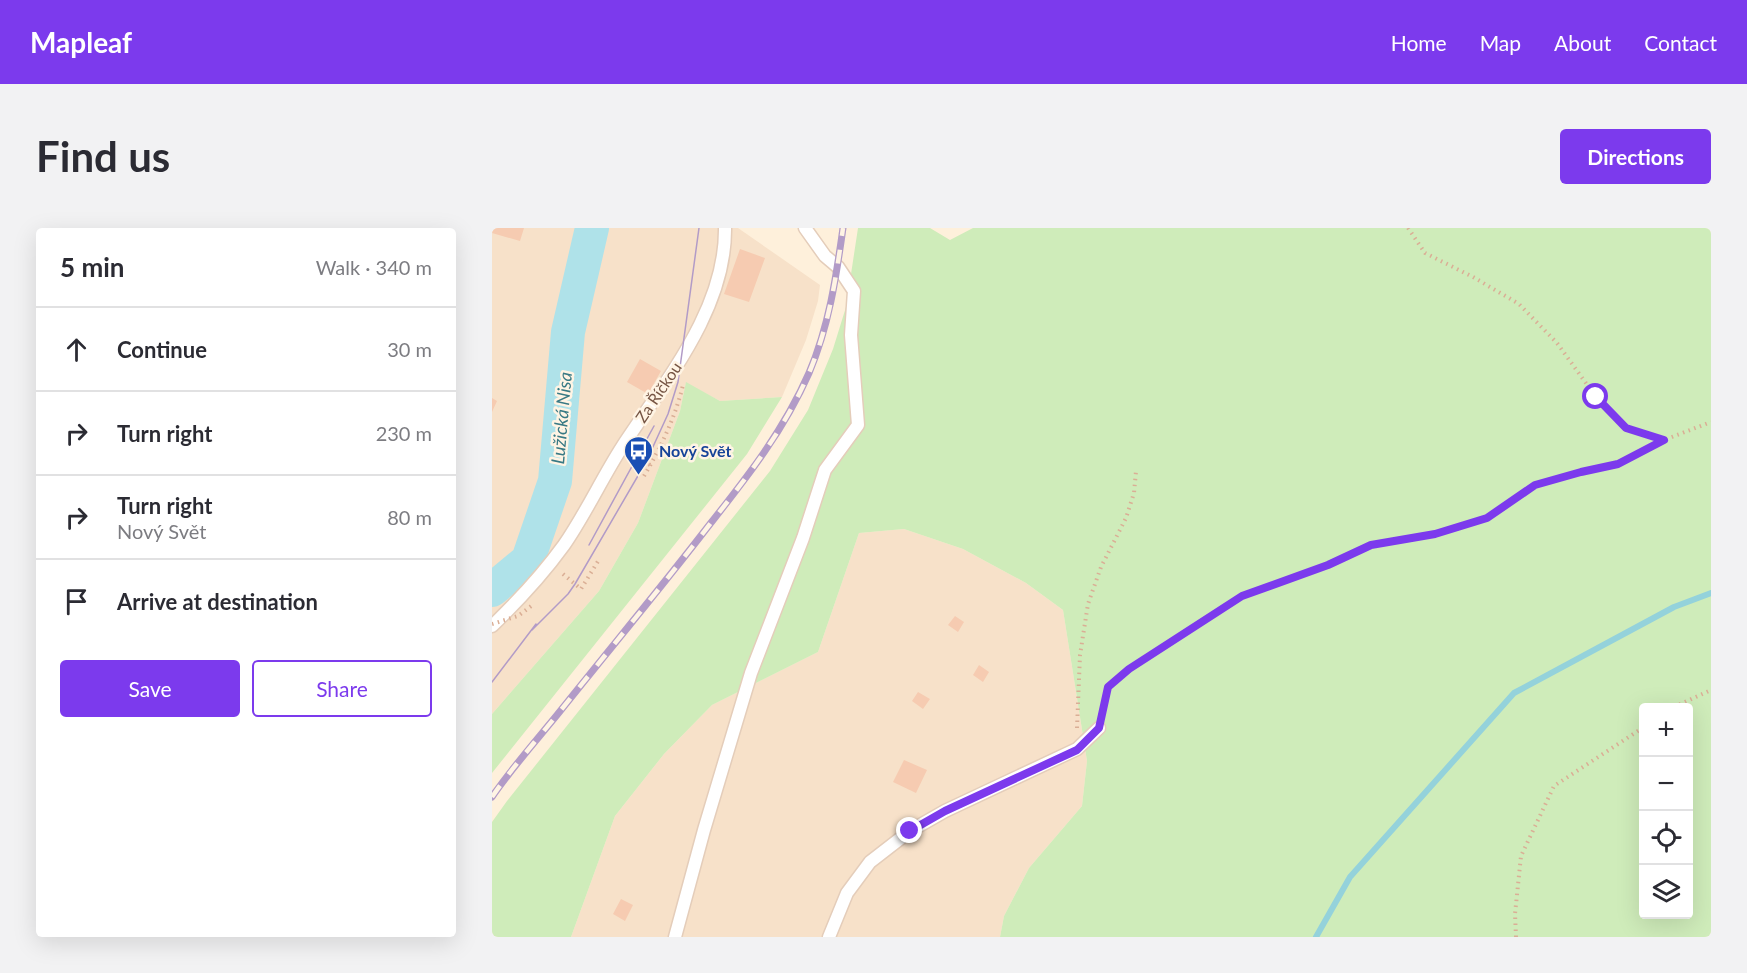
<!DOCTYPE html>
<meta charset="utf-8">
<style>
:root{--surface:#fff;--page:#f2f2f3;--text:#2b2b33;--muted:#7c7c81;--line:#e1e1e2;--accent:#7c3aed}
body{margin:0;font-family:Lato,sans-serif;background:var(--page);color:var(--text)}
.controls{position:absolute;right:18px;bottom:18px;display:grid;overflow:hidden;border-radius:6px;box-shadow:0 6px 24px #0002}
.controls button{width:54px;height:54px;display:grid;place-items:center;padding:0;border:0;border-bottom:2px solid var(--line);background:var(--surface);color:var(--text);font:30px sans-serif}
.stop{position:absolute;width:18px;height:18px;margin:-14px;border:4px solid #7c3aed;border-radius:50%;background:#fff}
.stop.end{background:#7c3aed;border-color:#fff;box-shadow:0 2px 6px #0008}
.list{margin:0;padding:0;list-style:none}
h2{display:flex;justify-content:space-between;align-items:center;height:78px;margin:0;padding:0 24px;font-size:26px}
h2 small{font-size:20px;font-weight:400;color:var(--muted)}
.list li{display:grid;grid-template-columns:39px 1fr auto;gap:18px;align-items:center;box-sizing:border-box;height:84px;padding:0 24px;border-top:2px solid var(--line)}
.list b{display:block;font-size:22px;white-space:nowrap}
.list p{margin:0;font-size:20px;white-space:nowrap;color:var(--muted)}
.list em{font-size:20px;font-style:normal;color:var(--muted)}
.actions{display:flex;gap:12px;padding:18px 24px}
.actions a{flex:1;padding:14px 0;border:2px solid var(--accent);border-radius:6px;text-align:center;font-size:21px;color:var(--accent)}
.actions .main{background:var(--accent);color:#fff}
.icon{flex:none;width:33px;height:33px;fill:none;stroke:currentColor;stroke-width:2;stroke-linecap:round;stroke-linejoin:round}
.map{position:relative;flex:none;width:1219px;height:709px;overflow:hidden;border-radius:6px}
header{display:flex;align-items:center;gap:36px;box-sizing:border-box;height:84px;padding:0 30px;background:var(--accent);color:#fff}
header strong{font-size:28px}
nav{display:flex;gap:33px;margin-inline-start:auto;font-size:21px}
.intro{display:flex;align-items:center;justify-content:space-between;box-sizing:border-box;height:144px;padding:0 36px}
h1{margin:0;font-size:42px}
.button{padding:15px 27px;border-radius:6px;background:var(--accent);color:#fff;font-size:21px;font-weight:700}
main{display:flex;gap:36px;padding:0 36px}
aside{flex:1;background:var(--surface);border-radius:6px;box-shadow:0 6px 24px #0002}
.map>svg:first-child{display:block}
.residential{fill:#f7e1c9}
.green{fill:#cfecba;fill-rule:evenodd}
.lines{fill:none;stroke-linecap:round;stroke-linejoin:round}
.stream{stroke:#94d2db;stroke-width:6}
.river{stroke:#afe2e9;stroke-width:34}
.building{fill:#f6cbb1}
.lane-casing{stroke:#e4cdba;stroke-width:15}
.path{stroke:#daae95;stroke-width:4;stroke-dasharray:1.5 4.5;stroke-linecap:butt}
.lane{stroke:#fff;stroke-width:12}
.tram{stroke:#b29bc7;stroke-width:1.5}
.rail-casing{stroke:#b29bc7;stroke-width:7}
.rail{stroke:#fff4e4;stroke-width:4.5;stroke-dasharray:14;stroke-linecap:butt}
.path-bridge{stroke:#daae95;stroke-width:4;stroke-dasharray:1.5 4.5;stroke-linecap:butt}
.route{stroke:#7c3aed;stroke-width:8}
.labels{text-anchor:middle;dominant-baseline:central;stroke-width:5;stroke-linejoin:round;paint-order:stroke}
.street-label{font-size:16px;fill:#755443;stroke:#fff4e4}
.transit-label{font-size:16px;font-weight:bold;fill:#164399;stroke:#fff4e4;text-anchor:start}
.water-label{font-size:18px;font-style:italic;fill:#387984;stroke:#fff4e4}
</style>
<header>
<strong>Mapleaf</strong>
<nav><a>Home</a><a>Map</a><a>About</a><a>Contact</a></nav>
</header>
<div class="intro"><h1>Find us</h1><a class="button">Directions</a></div>
<main>
<aside>
<h2>5 min<small>Walk · 340 m</small></h2>
<ul class="list">
<li><svg class="icon" aria-label="ahead" viewBox="0 0 24 24"><path d="M12 20V5M6 11l6-6 6 6"/></svg><div><b>Continue</b></div><em>30 m</em></li>
<li><svg class="icon" aria-label="right" viewBox="0 0 24 24"><path d="M7 20v-9h11M14 6l5 5-5 5"/></svg><div><b>Turn right</b></div><em>230 m</em></li>
<li><svg class="icon" aria-label="right" viewBox="0 0 24 24"><path d="M7 20v-9h11M14 6l5 5-5 5"/></svg><div><b>Turn right</b><p>Nový Svět</p></div><em>80 m</em></li>
<li><svg class="icon" aria-label="arrive" viewBox="0 0 24 24"><path d="M6 21V4h12l-3 4 3 4H6"/></svg><div><b>Arrive at destination</b></div></li>
</ul>
<div class="actions"><a class="main">Save</a><a>Share</a></div>
</aside>
<div class="map">
<svg width="1219" height="709" viewBox="0 0 1219 709">
<rect width="100%" height="100%" fill="#fef0db"/>
<path class="residential" d="M0,0H246L328,57L326,73L314,112L290,169L228,173L194,155L188,183L146,295L107,363L0,486Z
M412,301L471,321L534,355L571,382L595,533L590,578L537,640L512,688L508,709H79L123,588L172,526L220,477L326,424L367,305Z"/>
<path class="green" d="M366,0H438L458,12L481,0H1219V709H508L512,688L537,640L590,578L595,533L571,382L534,355L471,321L412,301L367,305L326,424L220,477L172,526L123,588L79,709H0V594L15,573L278,243L316,182L341,121L354,79ZM1152,479H1196V686H1152Z
M194,154L228,173L290,169L255,226L0,545V486L107,363L146,295L188,183Z"/>
<g class="lines">
<path class="stream" d="M824,709L858,649L1022,465L1182,379L1219,365"/>
<path class="river" d="M0,362L36,332L63,253L76,104L100,0"/>
</g>
<path class="building" d="M0,0H32L28,13L0,5Z
M248,21L273,30L257,74L232,66Z
M148,131L169,143L156,166L135,154Z
M0,170L5,173L0,184Z
M463,388L472,394L466,404L456,397Z
M487,437L497,444L491,454L481,447Z
M426,464L438,471L431,481L420,473Z
M412,532L435,542L424,565L401,554Z
M129,671L141,677L133,693L121,686Z"/>
<g class="lines">
<defs>
<path id="lane" d="M0,398C26,373 51,346 72,317C93,287 110,250 130,219C173,153 234,82 233,0
M183,709L212,602L259,445L311,310L333,242L366,197L359,107L362,63L346,39L333,28L313,0
M337,709L355,665L378,634L418,603L453,583L585,521L607,500"/>
</defs>
<use href="#lane" class="lane-casing"/>
<path class="path" d="M916,0L933,25L981,49L1027,76L1065,115L1104,169L1134,200L1172,212
M142,226L158,237
M152,248C169,219 183,190 191,157
M71,346L89,361L108,330
M1182,479L1219,462
M609,488L616,459L637,441L750,368L835,337L879,317L943,306L995,290L1043,257L1089,244L1126,235L1172,212L1219,194
M585,500L588,427L596,376L609,339L634,290L642,265L644,243
M1024,709L1023,686L1029,628L1062,558L1152,499"/>
<use href="#lane" class="lane"/>
<path class="tram" d="M97,317L162,198
M40,402L76,366L83,356L154,234L176,186L186,154L207,0
M0,454L44,396"/>
<defs>
<path id="rail" d="M0,569C19,541 43,514 65,487C116,423 168,361 218,296C256,248 292,202 317,145C337,98 344,50 351,0"/>
</defs>
<use href="#rail" class="rail-casing"/>
<use href="#rail" class="rail"/>
<path class="path-bridge" d="M0,396L26,388L42,376"/>
</g>
<g class="lines">
<path class="route" d="M418,603L453,583L585,522L607,500L616,459L637,441L750,368L836,337L879,317L943,306L995,290L1043,257L1089,244L1126,236L1172,212L1134,200L1104,169"/>
</g>
<defs>
<symbol id="bus-pin" viewBox="-11 -11 22 30"><path d="M0 17L-7.5 6A9.5 9.5 0 1 1 7.5 6Z" fill="#1a4fb4" stroke="#fff4e4"/><path d="M-5-6H5V4H4V6H2V4H-2V6H-4V4H-5ZM-3.5-4V0h7V-4ZM-3.5 1.2v1.5H-2V1.2ZM2 1.2v1.5H3.5V1.2Z" fill="#fff"/></symbol>
</defs>
<g fill-rule="evenodd">
<use href="#bus-pin" x="130" y="206" width="33" height="45"/>
</g>
<g class="labels">
<g class="street-label">
<text transform="translate(166 164) rotate(-56)">Za Říčkou</text>
</g>
<g class="transit-label">
<text x="167" y="222">Nový Svět</text>
</g>
<g class="water-label">
<text transform="translate(69 190) rotate(-85)">Lužická Nisa</text>
</g>
</g>
</svg>
<div class="controls">
<button>+</button>
<button>−</button>
<button><svg class="icon" aria-label="locate" viewBox="0 0 24 24"><circle cx="12" cy="12" r="6"/><path d="M12 2v4M12 18v4M2 12h4M18 12h4"/></svg></button>
<button><svg class="icon" aria-label="layers" viewBox="0 0 24 24"><path d="M12 4l9 5-9 5-9-5zM3 14l9 5 9-5"/></svg></button>
</div>
<div class="stop" style="left:1104px;top:169px"></div>
<div class="stop end" style="left:418px;top:603px"></div>
</div>
</main>
